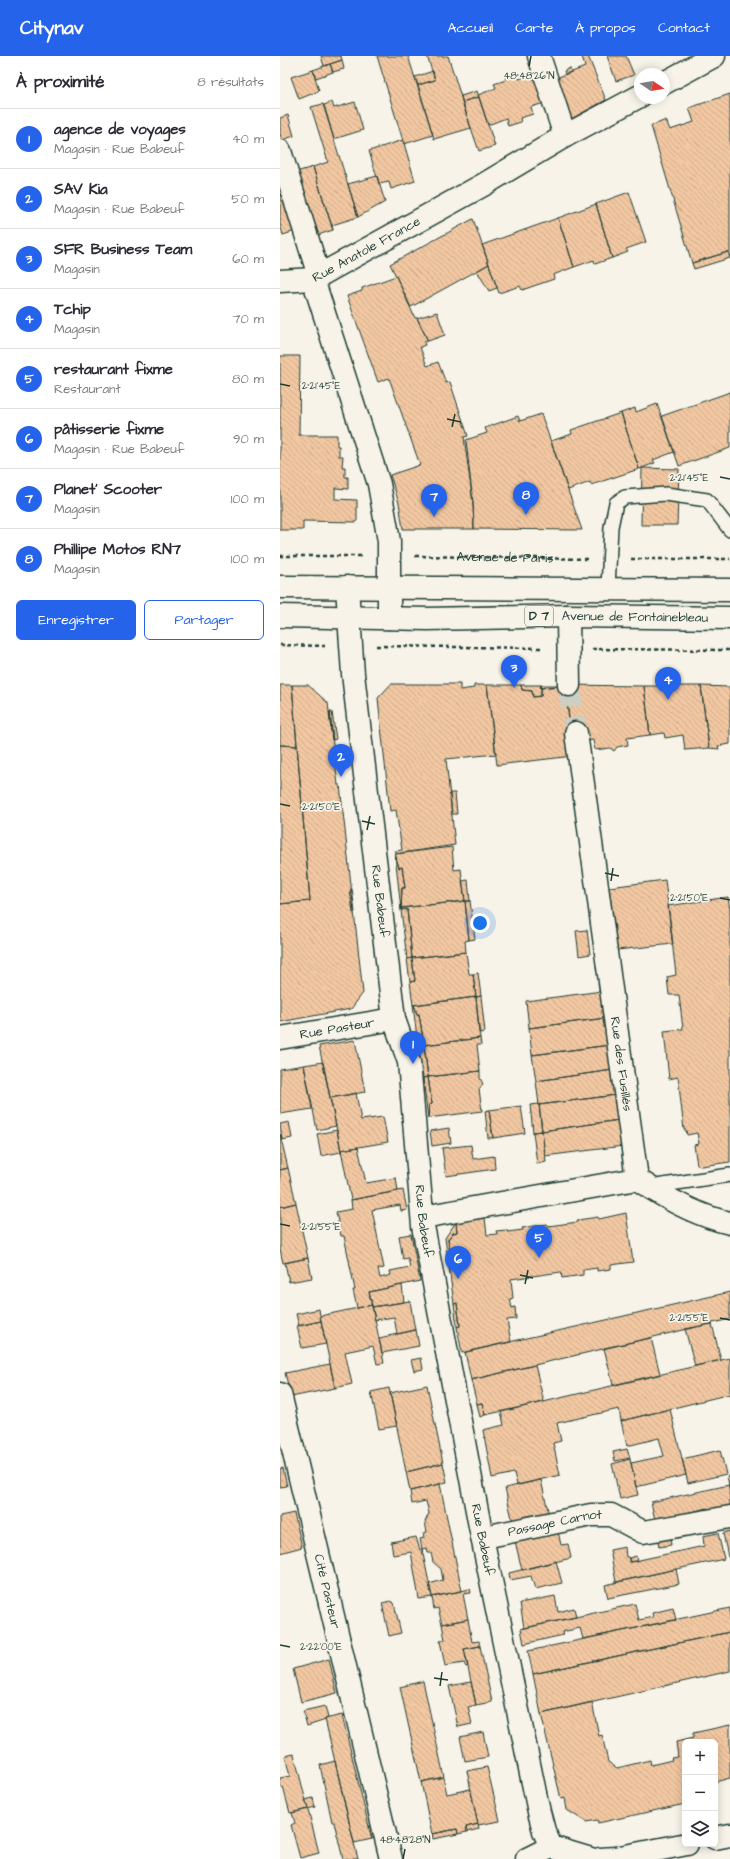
<!DOCTYPE html>
<html lang="fr">
<meta charset="utf-8">
<style>
:root{--surface:#fff;--page:#f2f2f3;--text:#2b2b33;--muted:#7c7c81;--line:#e1e1e2;--accent:#2563eb}
body{margin:0;font-family:"Architects Daughter",sans-serif;background:var(--page);color:var(--text)}
.controls{position:absolute;right:12px;bottom:12px;display:grid;overflow:hidden;border-radius:6px;box-shadow:0 2px 10px #0003}
.controls button{width:36px;height:36px;display:grid;place-items:center;padding:0;border:0;border-bottom:1px solid var(--line);background:var(--surface);color:var(--text);font:20px sans-serif}
.compass{position:absolute;left:354px;top:12px;width:36px;height:36px;border-radius:50%;background:var(--surface);box-shadow:0 2px 10px #0003;rotate:102deg}
.you{position:absolute;left:200px;top:867px;width:14px;height:14px;margin:-10px;border:3px solid #fff;border-radius:50%;background:#1a73e8;box-shadow:0 0 0 6px #1a73e833}
.badge{display:grid;place-items:center;width:26px;height:26px;border-radius:50%;background:var(--accent);color:#fff;font-size:13px;font-weight:700}
.pin{position:absolute;translate:-50% -33px;filter:drop-shadow(0 1px 2px #0008)}
.pin::after{content:'';position:absolute;top:21px;width:14px;height:12px;background:inherit;clip-path:polygon(0 0,100% 0,50% 100%)}
.list{margin:0;padding:0;list-style:none}
h2{display:flex;justify-content:space-between;align-items:center;height:52px;margin:0;padding:0 16px;font-size:17px}
h2 small{font-size:13px;font-weight:400;color:var(--muted)}
.list li{display:grid;grid-template-columns:26px 1fr auto;gap:12px;align-items:center;box-sizing:border-box;height:60px;padding:0 16px;border-top:1px solid var(--line)}
.list b{display:block;font-size:15px;white-space:nowrap}
.list p{margin:0;font-size:13px;white-space:nowrap;color:var(--muted)}
.list em{font-size:13px;font-style:normal;color:var(--muted)}
.actions{display:flex;gap:8px;padding:12px 16px}
.actions a{flex:1;padding:9px 0;border:1px solid var(--accent);border-radius:6px;text-align:center;font-size:14px;color:var(--accent)}
.actions .main{background:var(--accent);color:#fff}
.icon{flex:none;width:22px;height:22px;fill:none;stroke:currentColor;stroke-width:2;stroke-linecap:round;stroke-linejoin:round}
.map{position:relative;flex:none;width:450px;height:1803px;overflow:hidden}
header{display:flex;align-items:center;gap:24px;box-sizing:border-box;height:56px;padding:0 20px;background:var(--accent);color:#fff}
header strong{font-size:19px}
nav{display:flex;gap:22px;margin-inline-start:auto;font-size:14px}
main{display:flex}
aside{flex:1;background:var(--surface)}
.map>svg:first-child{display:block}
.building{fill:url(#building-back-hatch);stroke:#1f3d34}
.lines{fill:none;stroke-linecap:round;stroke-linejoin:round}
.street-tunnel{stroke:#cccfc4;stroke-width:22;stroke-dasharray:22 11;stroke-linecap:butt}
.lane-casing{stroke:#1f3d34;stroke-width:16}
.street-casing{stroke:#1f3d34;stroke-width:25}
.primary-casing{stroke:#1f3d34;stroke-width:25}
.path{stroke:#1f3d34;stroke-width:2.5;stroke-dasharray:4 3;stroke-linecap:butt}
.lane{stroke:#f7f3e8;stroke-width:13}
.street{stroke:#f7f3e8;stroke-width:22}
.primary{stroke:#f7f3e8;stroke-width:22}
.ticks{fill:none;stroke:#1f3d34;stroke-width:1.5}
.labels{text-anchor:middle;dominant-baseline:central;stroke-width:3.5;stroke-linejoin:round;paint-order:stroke}
.shield{fill:#f7f3e8;stroke:#60746a;stroke-width:1}
.shield-label{font-size:12px;font-weight:bold;fill:#1f3d34}
.street-label{font-size:13px;fill:#1f3d34;stroke:#f7f3e8}
.ticks-label{font-size:10px;text-anchor:middle;fill:#1f3d34;stroke:#f7f3e8;stroke-width:3.5;stroke-linejoin:round;paint-order:stroke}
</style>
<header>
<strong>Citynav</strong>
<nav><a>Accueil</a><a>Carte</a><a>À propos</a><a>Contact</a></nav>
</header>
<main>
<aside>
<h2>À proximité<small>8 résultats</small></h2>
<ul class="list">
<li><span class="badge">1</span><div><b>agence de voyages</b><p>Magasin · Rue Babeuf</p></div><em>40 m</em></li>
<li><span class="badge">2</span><div><b>SAV Kia</b><p>Magasin · Rue Babeuf</p></div><em>50 m</em></li>
<li><span class="badge">3</span><div><b>SFR Business Team</b><p>Magasin</p></div><em>60 m</em></li>
<li><span class="badge">4</span><div><b>Tchip</b><p>Magasin</p></div><em>70 m</em></li>
<li><span class="badge">5</span><div><b>restaurant fixme</b><p>Restaurant</p></div><em>80 m</em></li>
<li><span class="badge">6</span><div><b>pâtisserie fixme</b><p>Magasin · Rue Babeuf</p></div><em>90 m</em></li>
<li><span class="badge">7</span><div><b>Planet' Scooter</b><p>Magasin</p></div><em>100 m</em></li>
<li><span class="badge">8</span><div><b>Phillipe Motos RN7</b><p>Magasin</p></div><em>100 m</em></li>
</ul>
<div class="actions"><a class="main">Enregistrer</a><a>Partager</a></div>
</aside>
<div class="map">
<svg width="450" height="1803" viewBox="0 0 450 1803">
<defs>
<pattern id="building-back-hatch" width="6" height="6" patternUnits="userSpaceOnUse"><rect width="6" height="6" fill="#f2c7a2"/><path d="M-1 5l2 2M0 0l6 6M5-1l2 2" fill="none" stroke="#cfac8c"/></pattern>
</defs>
<rect width="100%" height="100%" fill="#f7f3e8"/>
<filter id="ink" filterUnits="userSpaceOnUse"><feTurbulence type="fractalNoise" baseFrequency=".025" numOctaves="2"/><feDisplacementMap in="SourceGraphic" scale="8" xChannelSelector="R" yChannelSelector="G"/><feConvolveMatrix kernelMatrix="1 2 1 2 8 2 1 2 1" color-interpolation-filters="sRGB"/></filter>
<g filter="url(#ink)">
<path class="building" d="M41,0H61L62,4L44,10Z
M97,0H128L153,79L124,88Z
M147,0H168L191,72L154,83L138,29L155,24Z
M302,0H308L326,44L291,63L276,22L305,11Z
M327,0H346L354,19L336,25Z
M62,4L64,13L53,16L50,8Z
M50,8L53,16L36,22L33,14Z
M290,12L291,16L285,18L284,15Z
M33,14L39,35L19,43L11,21Z
M153,15L155,24L138,29L135,21Z
M258,16L268,46L251,51L253,58L240,62L241,66L228,70L226,62L208,69L198,39L216,32L214,28L226,24L225,21L237,17L239,23Z
M197,35L199,41L182,46L181,40Z
M450,38V202L448,196L412,207L371,70L386,64L390,74L414,66L409,52Z
M199,41L215,90L199,95L182,46Z
M52,46L54,52L75,46L83,74L54,83L44,49Z
M43,48L78,161L52,169L53,174L33,111L48,106L31,51Z
M8,59L14,80L2,84L0,78V62Z
M123,84L135,125L111,133L109,126L99,128L89,95Z
M33,111L53,174L35,180L16,116Z
M97,120L105,146L78,161L68,128Z
M349,136L366,186L346,193L348,196L332,202L316,148Z
M4,137L15,175L3,179L0,168V138Z
M316,148L332,202L315,208L314,204L294,211L278,162Z
M278,162L294,211L273,219L274,223L242,234L240,230L219,237L202,189Z
M193,163L209,208L131,251L110,208Z
M448,196L450,202L414,213L412,207Z
M209,208L217,232L209,235L197,215Z
M116,220L135,262H137L148,285L144,286L145,289L140,291L147,310L158,306L166,327L170,326L188,380L184,381L193,447L194,473H123L119,447L110,419L140,409L109,322L98,326L67,240L82,235V232Z
M157,256L165,279L148,285L137,262Z
M0,300H20L19,379H57V390H59V400H63L62,411H65V421H68V433L55,432V443L77,444V466L23,465V474H0Z
M450,336V392L399,410L382,360Z
M377,348L394,396L373,404L375,407L359,413L341,357L355,352L356,356Z
M341,357L359,413L311,429L310,426L288,434L271,385L292,378L291,374Z
M261,358L302,474L194,473L193,447L186,384L207,377L205,372L238,360L240,365Z
M362,412L399,413L397,469H361Z
M111,628H180V634L194,632V629H207L216,698L166,703L175,789L115,798V795L122,794L116,754L110,755L98,642Z
M0,629H12L17,690L0,689Z
M12,629H28L48,647L58,729H60L83,937L71,953L0,966V848L30,845Z
M207,629H241L242,634L252,635L253,641L261,640V629V632L285,629L293,700L217,709Z
M241,629H261V640L253,641L252,635L242,634Z
M261,629H285L261,632Z
M285,629L364,630L370,679L347,682L348,689L337,691L334,695L330,692L315,694L313,684L301,686L291,678Z
M364,630H421L429,692L405,694L403,679L385,682L384,677L370,679Z
M421,630L450,631V688L438,690L439,693L429,692Z
M49,656H50L52,684Z
M50,656H52L56,683L53,684Z
M0,689L17,690L30,845L0,848Z
M170,737H175L177,758H172Z
M172,791L174,814L181,813L185,845L121,852L122,832H125L122,811L119,812L115,798Z
M115,798L119,812L122,811L125,832H122L121,854Z
M188,824L190,845H185L182,825Z
M385,824L393,888L337,894L329,831Z
M72,833L75,856L73,857L70,834Z
M448,841L450,854V1106L421,1110L417,1109L414,1089L419,1088L417,1077L407,1079L406,1074H404L398,1021L389,1023L384,975L403,973L399,939H389L387,921L396,919L388,850Z
M185,845H190L195,883L189,884Z
M185,845L189,884L185,885L186,896L132,902L127,853L121,854V852Z
M127,853L132,902L127,903L121,854Z
M307,874L310,898L299,900L296,875Z
M186,896L189,918H193L196,941L133,949L130,926L135,925L132,902Z
M132,902L135,925L130,926L127,903Z
M198,917L201,940L196,941L193,918Z
M322,935L326,962L249,972L246,945Z
M201,940L205,976L199,977L196,941Z
M196,941L200,982L144,989L139,958H137L134,949Z
M133,949H134L137,958H139L144,989L138,990Z
M326,962L330,989L252,999L249,972Z
M200,982L201,989H197L200,1015L148,1021L144,989Z
M75,984L85,1036L50,1042L39,990Z
M144,989L148,1021L143,1022L138,990Z
M330,989L333,1014L256,1025L252,999Z
M43,1006L56,1070L37,1074L24,1009Z
M24,1009L32,1053L0,1058V1013Z
M333,1014L336,1039L259,1049L256,1025Z
M200,1015V1022L203,1028L199,1033L202,1055L148,1062L149,1049L152,1048L148,1021Z
M148,1021L152,1048L149,1049L148,1062L143,1022Z
M76,1037L81,1064L103,1061L108,1086L61,1094L50,1042Z
M336,1039L339,1064L262,1075L259,1049Z
M259,1048L262,1075L253,1076L250,1049Z
M241,1050L245,1077L213,1082L209,1054Z
M209,1054L213,1082H208L205,1055Z
M339,1064L343,1090L265,1100L262,1075Z
M9,1066L12,1082L2,1084L0,1068Z
M169,1072L171,1087L152,1090L150,1075Z
M57,1074L61,1096L41,1100L37,1078Z
M262,1075L266,1106L257,1108L253,1076Z
M0,1078L8,1112L0,1114Z
M191,1089L193,1103L214,1100L215,1113L166,1120L162,1092Z
M78,1091L86,1127L116,1122L118,1135L71,1144L61,1094Z
M8,1112L16,1147L0,1151V1114Z
M123,1134L127,1154L121,1155L120,1149L92,1154L104,1212L98,1213L100,1222L111,1219L110,1215L130,1211L128,1202L123,1203L119,1180L131,1178L140,1225L89,1236L92,1249L77,1252L73,1234H75L64,1180H61L56,1156L72,1153L71,1144Z
M16,1147L28,1202L3,1207L0,1193V1151Z
M346,1157L353,1206L331,1209V1213L317,1215V1212L303,1214V1219L282,1222L281,1216L231,1223L233,1242L230,1243L232,1252L235,1251L236,1263L227,1264L231,1286L182,1297L177,1271L180,1270L177,1247L174,1248L167,1197L170,1196L168,1183L173,1177L177,1176L176,1166L205,1162L207,1179L217,1178L216,1175L227,1174V1176L243,1174L242,1172L267,1168L268,1170L298,1166V1164L318,1161L319,1163Z
M176,1166L177,1176L173,1177L168,1183L170,1196L167,1197L165,1182Z
M28,1202L32,1222L9,1226L5,1207Z
M122,1229L124,1246L92,1251L89,1236Z
M450,1236V1263L191,1324L185,1296Z
M130,1245L135,1274L117,1278L114,1261L95,1264L92,1251Z
M177,1247L180,1270L177,1271L174,1248Z
M92,1249L104,1307L97,1308L93,1290L65,1296L72,1328L55,1332L40,1260Z
M39,1253L41,1265L19,1270L16,1258Z
M41,1265L46,1288L22,1292L17,1270Z
M432,1268L441,1304L415,1310L405,1273Z
M136,1274L139,1290L102,1297L99,1282Z
M371,1282L380,1318L333,1329L324,1292Z
M141,1302L143,1313L134,1315L131,1304Z
M450,1302V1338L341,1365L339,1353L277,1367L281,1385L273,1387L280,1419L237,1429L234,1417L212,1422L203,1374L224,1369L221,1356Z
M50,1308L55,1332L11,1341L5,1317Z
M255,1309L264,1346L205,1359L202,1347L197,1348L191,1324Z
M147,1329L163,1407L126,1416L110,1337Z
M109,1332L117,1370L99,1373L91,1336Z
M202,1347L205,1359L200,1361L197,1348Z
M390,1353L406,1419L356,1431L351,1407L384,1400L379,1382L347,1390L341,1365Z
M347,1393L350,1402L335,1405L333,1396Z
M440,1394L446,1418L408,1427L402,1403Z
M350,1403L358,1439L340,1443L332,1408Z
M163,1407L167,1426L130,1435L126,1416Z
M3,1412L7,1430L0,1431V1413Z
M447,1420H450V1435L449,1429Z
M261,1424L269,1459L233,1467L225,1432Z
M160,1428L182,1535L152,1541L149,1528L163,1524L161,1513L153,1506L151,1497H147L146,1492L142,1493L140,1483L144,1482L143,1477L147,1476L145,1466L149,1457L146,1445L132,1448L130,1435Z
M449,1429L450,1450L429,1455L428,1452L375,1464L371,1446Z
M14,1457L22,1491L0,1497V1460Z
M277,1471L281,1489L288,1488L291,1502L242,1514L234,1481Z
M450,1475V1501H448L443,1477Z
M438,1477L444,1503L336,1526L330,1494L345,1491L346,1501H348L350,1506L424,1490L423,1480Z
M136,1481L140,1494L142,1493L152,1541L139,1543L131,1496L113,1499L111,1486Z
M390,1482L391,1489L379,1491L378,1484Z
M356,1500L357,1505L350,1506L349,1502Z
M276,1505L282,1527L255,1533L251,1520L230,1524L229,1517Z
M396,1513L399,1528L328,1542L325,1529Z
M190,1533L191,1537L183,1538L188,1563L162,1568L158,1552L154,1553L152,1541Z
M275,1540L278,1556L294,1552L296,1561L244,1572L240,1547Z
M111,1545L114,1547L121,1577L109,1580L102,1547Z
M355,1548L359,1564L373,1561L372,1557L393,1552L396,1564L303,1583L300,1572L282,1576L283,1579L244,1588L241,1573Z
M450,1552V1576L253,1618L248,1595Z
M188,1563L192,1586L199,1585L200,1590L184,1593L188,1610L186,1611L184,1607L165,1610L160,1585L165,1584L162,1568Z
M450,1576V1615L261,1658L253,1618Z
M200,1590L212,1646L196,1649L184,1593Z
M49,1603L57,1637L21,1646L13,1613Z
M143,1625L164,1721L141,1726L120,1631Z
M191,1626L196,1649L188,1651L192,1668L178,1671L169,1630Z
M312,1646L319,1680L322,1679L328,1706L337,1712L370,1704L371,1709L392,1704L391,1702L398,1701L396,1686L413,1682V1677L450,1669V1722L435,1726V1686H405V1748L318,1767L317,1764L306,1766L287,1754L285,1742L281,1743L261,1658Z
M45,1650L48,1662L45,1663L46,1664L27,1670L23,1655Z
M62,1659L92,1783L74,1787L45,1663Z
M203,1676L208,1701L185,1705L180,1681Z
M14,1698L28,1753L10,1757L3,1731L0,1732V1722L10,1720L5,1700Z
M55,1705L74,1787L78,1803H63L54,1766H52L40,1709Z
M207,1711L220,1765L198,1769L187,1715Z
M163,1721L167,1738L190,1733L198,1768L186,1771L187,1776L178,1778L177,1773L152,1778L141,1726Z
M33,1742L35,1751L28,1753L25,1744Z
M28,1753L39,1797L20,1802L11,1769L15,1767L12,1757Z
M198,1768L199,1773L187,1776L186,1771Z
M89,1770H91L94,1782L92,1783Z
M177,1773L178,1778L153,1783L152,1778Z"/>
<g class="lines">
<path class="street-tunnel" d="M289,629L296,677"/>
<defs>
<path id="lane" d="M328,532L331,471L336,447L345,441L386,438L427,444L450,474
M370,1131L450,1119"/>
<g id="street">
<path d="M259,0L285,80"/>
<path d="M384,27L434,0"/>
<path d="M0,95L39,220"/>
<path d="M33,223L99,428L109,485V562"/>
<path id="s2" d="M0,225L33,223L203,129L285,80L360,40"/>
<path id="s3" d="M67,531L73,618L114,963L129,1006L143,1170L202,1481L259,1756L264,1775L271,1791"/>
<path d="M288,560L289,629"/>
<path id="s4" d="M296,677L357,1123"/>
<path id="s5" d="M0,982L114,963"/>
<path d="M357,1123C385,1142 417,1160 450,1167"/>
<path d="M143,1161L357,1123"/>
<path id="s6" d="M0,1338L111,1803"/>
<path id="s7" d="M214,1479L311,1459H331L363,1476L450,1461"/>
<path d="M435,1782L450,1779"/>
<path d="M271,1791L311,1803"/>
<path d="M247,1803L271,1791"/>
<path d="M320,1803L335,1802L407,1788"/>
</g>
<g id="primary">
<path d="M0,531L450,534"/>
<path id="s8" d="M0,560L147,563L288,560L450,562"/>
</g>
</defs>
<use href="#lane" class="lane-casing"/>
<use href="#street" class="street-casing"/>
<use href="#primary" class="primary-casing"/>
<g class="path">
<path d="M0,500H84"/>
<path id="s1" d="M135,500L310,503"/>
<path d="M351,503H450"/>
<path d="M0,589L45,590"/>
<path d="M96,590L263,592"/>
<path d="M312,593L450,594"/>
</g>
<use href="#lane" class="lane"/>
<use href="#street" class="street"/>
<use href="#primary" class="primary"/>
</g>
</g>
<path class="ticks" d="M249,10L251,0M0,328L10,330M167,363L181,366M172,371L175,358M440,421L450,423M0,748L10,750M82,765L95,768M87,774L90,760M325,817L339,820M331,825L333,812M440,842L450,844M0,1168L10,1170M240,1219L253,1222M245,1228L248,1214M440,1262L450,1264M0,1589L10,1591M154,1622L168,1624M160,1630L162,1616M123,1803L125,1793"/>
<g class="labels">
<rect class="shield" x="245" y="550" width="28" height="20" rx="3"/>
<g class="shield-label">
<text x="259" y="560">D 7</text>
</g>
<g class="street-label">
<text stroke="none"><textPath href="#s2" startOffset="94">Rue Anatole France</textPath></text>
<text stroke="none"><textPath href="#s1" startOffset="90">Avenue de Paris</textPath></text>
<text stroke="none"><textPath href="#s8" startOffset="355">Avenue de Fontainebleau</textPath></text>
<text stroke="none"><textPath href="#s3" startOffset="316">Rue Babeuf</textPath></text>
<text stroke="none"><textPath href="#s5" startOffset="58">Rue Pasteur</textPath></text>
<text stroke="none"><textPath href="#s4" startOffset="334">Rue des Fusillés</textPath></text>
<text stroke="none"><textPath href="#s3" startOffset="640">Rue Babeuf</textPath></text>
<text stroke="none"><textPath href="#s7" startOffset="62">Passage Carnot</textPath></text>
<text stroke="none"><textPath href="#s3" startOffset="964">Rue Babeuf</textPath></text>
<text stroke="none"><textPath href="#s6" startOffset="203">Cité Pasteur</textPath></text>
</g>
</g>
<g class="ticks-label">
<text x="249" y="23">48°48'26"N</text>
<text x="41" y="333">2°21'45"E</text>
<text x="409" y="425">2°21'45"E</text>
<text x="41" y="754">2°21'50"E</text>
<text x="409" y="845">2°21'50"E</text>
<text x="41" y="1174">2°21'55"E</text>
<text x="409" y="1265">2°21'55"E</text>
<text x="41" y="1594">2°22'00"E</text>
<text x="125" y="1787">48°48'28"N</text>
</g>
</svg>
<div class="controls">
<button>+</button>
<button>−</button>
<button><svg class="icon" aria-label="layers" viewBox="0 0 24 24"><path d="M12 4l9 5-9 5-9-5zM3 14l9 5 9-5"/></svg></button>
</div>
<svg class="compass" viewBox="-18 -18 36 36"><path d="M0-13l5 13h-10z" fill="#e53935"/><path d="M0 13l5-13h-10z" fill="#7c7c81"/></svg>
<div class="you"></div>
<div class="pin badge" style="left:133px;top:1008px">1</div>
<div class="pin badge" style="left:61px;top:721px">2</div>
<div class="pin badge" style="left:234px;top:632px">3</div>
<div class="pin badge" style="left:388px;top:644px">4</div>
<div class="pin badge" style="left:259px;top:1202px">5</div>
<div class="pin badge" style="left:178px;top:1223px">6</div>
<div class="pin badge" style="left:154px;top:461px">7</div>
<div class="pin badge" style="left:246px;top:459px">8</div>
</div>
</main>
